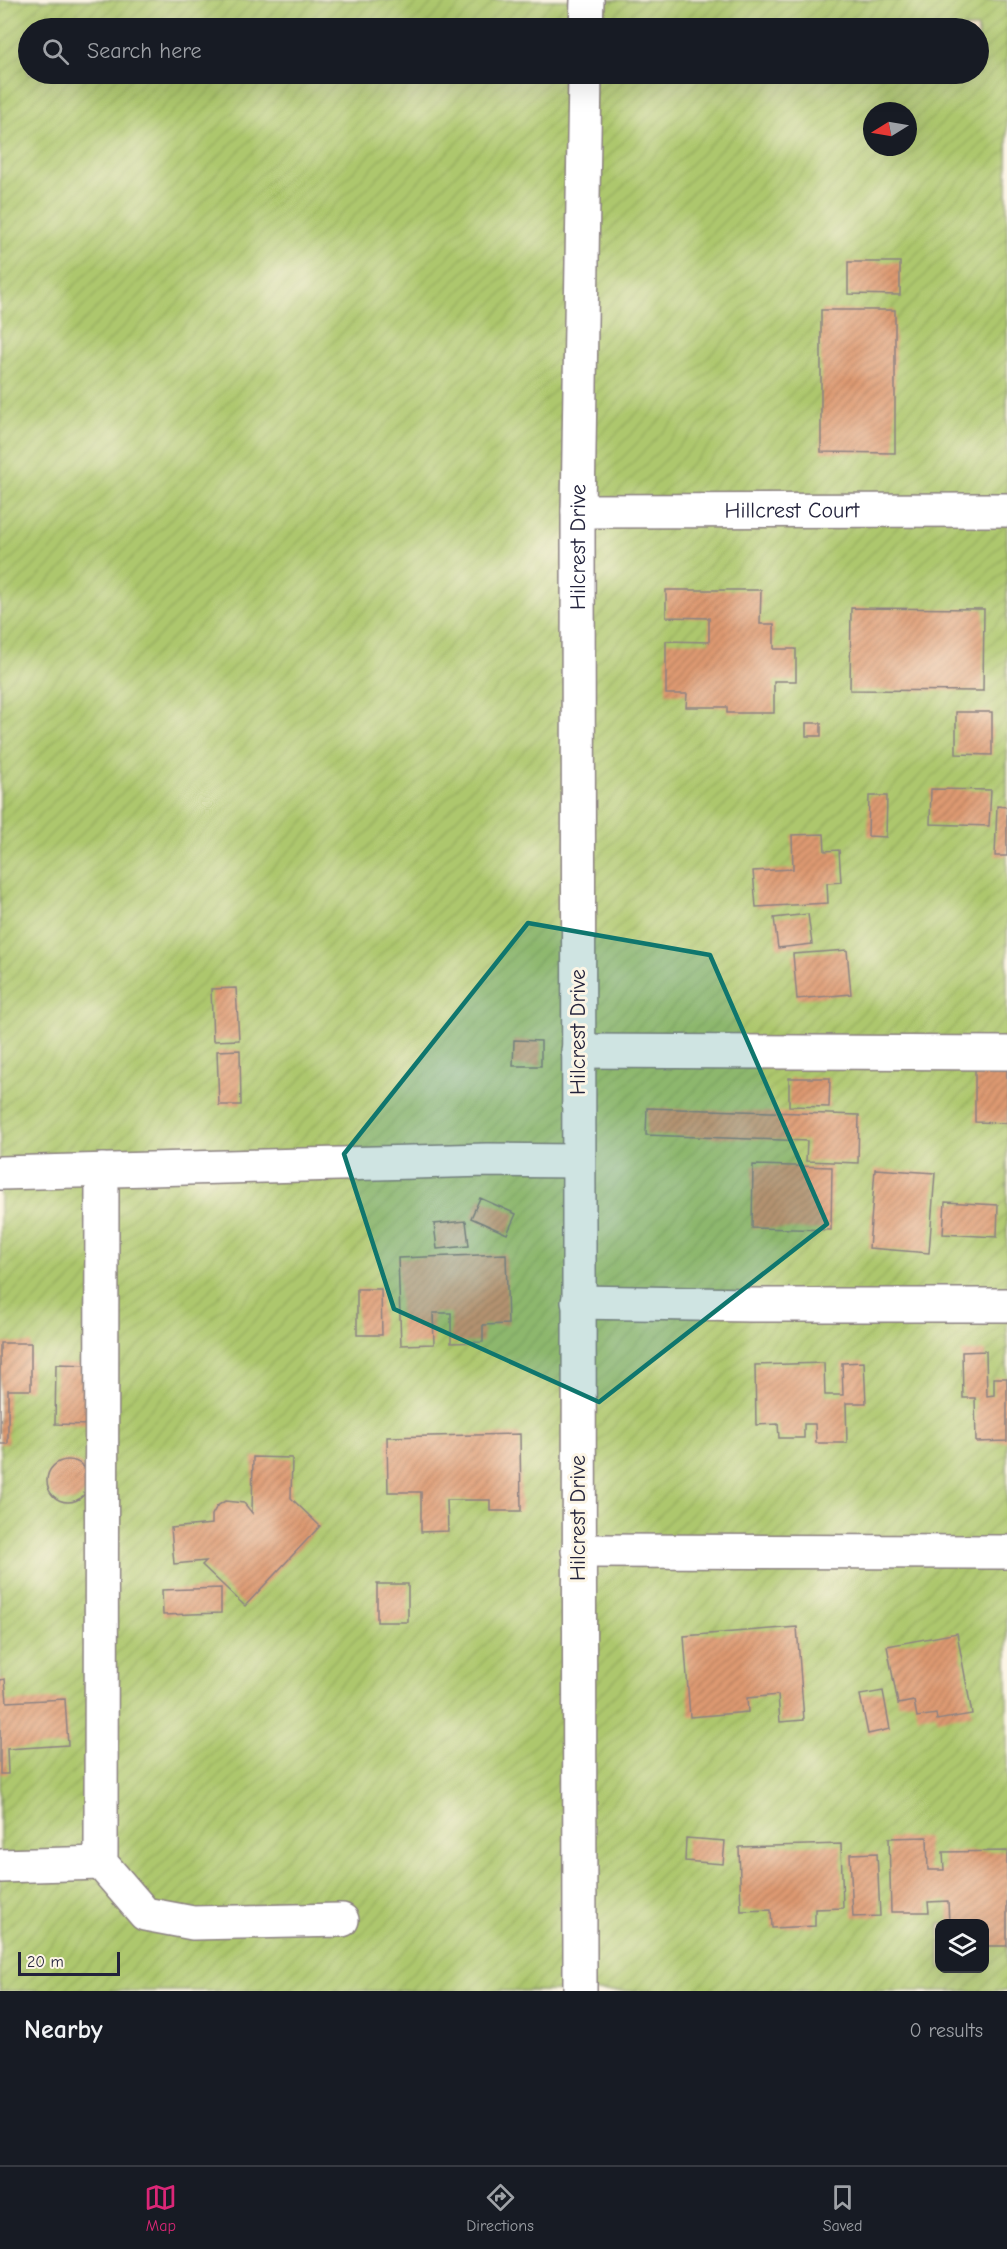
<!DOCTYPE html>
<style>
:root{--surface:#171b24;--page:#20242c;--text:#f1f3f6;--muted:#9ea1a6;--line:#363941;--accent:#db2777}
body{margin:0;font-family:"Comic Neue",sans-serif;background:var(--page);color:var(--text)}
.controls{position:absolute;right:18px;bottom:18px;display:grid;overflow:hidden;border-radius:12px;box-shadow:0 6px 24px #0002}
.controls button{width:54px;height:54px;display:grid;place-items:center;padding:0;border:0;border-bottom:2px solid var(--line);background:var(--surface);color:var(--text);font:30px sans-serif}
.compass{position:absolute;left:863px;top:102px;width:54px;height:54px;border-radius:50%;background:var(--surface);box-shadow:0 6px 24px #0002;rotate:259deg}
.scale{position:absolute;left:18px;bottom:15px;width:102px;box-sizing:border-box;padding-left:6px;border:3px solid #22223b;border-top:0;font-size:16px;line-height:21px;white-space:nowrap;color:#22223b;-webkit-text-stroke:4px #fcf5e5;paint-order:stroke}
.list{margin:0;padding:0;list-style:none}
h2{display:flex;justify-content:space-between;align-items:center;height:78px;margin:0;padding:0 24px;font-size:26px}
h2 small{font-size:20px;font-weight:400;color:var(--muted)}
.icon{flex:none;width:33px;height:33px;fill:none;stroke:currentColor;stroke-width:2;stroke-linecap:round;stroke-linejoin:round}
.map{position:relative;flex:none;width:1007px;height:1991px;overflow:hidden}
.search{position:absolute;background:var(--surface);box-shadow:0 6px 24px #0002;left:18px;right:18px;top:18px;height:66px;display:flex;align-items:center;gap:15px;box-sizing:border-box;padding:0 21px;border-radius:33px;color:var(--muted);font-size:22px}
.sheet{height:174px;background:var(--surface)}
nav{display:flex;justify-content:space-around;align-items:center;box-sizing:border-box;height:84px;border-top:2px solid var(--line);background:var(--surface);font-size:16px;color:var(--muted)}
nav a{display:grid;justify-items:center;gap:3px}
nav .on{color:var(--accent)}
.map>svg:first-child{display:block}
.garden{fill:url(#garden-furrows);stroke:#687454;stroke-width:1.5;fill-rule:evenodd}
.building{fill:url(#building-hatch)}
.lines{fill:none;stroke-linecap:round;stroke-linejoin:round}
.street-casing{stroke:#8c8282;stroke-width:36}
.street{stroke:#fff;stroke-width:33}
.marked{fill:#0f766e;fill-opacity:0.2;stroke:#0f766e;stroke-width:4.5;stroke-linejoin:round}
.labels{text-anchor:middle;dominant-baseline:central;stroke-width:6;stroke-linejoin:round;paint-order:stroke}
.street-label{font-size:22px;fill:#22223b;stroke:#fcf5e5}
</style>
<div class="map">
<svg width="1007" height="1991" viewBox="0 0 1007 1991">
<defs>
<pattern id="garden-furrows" width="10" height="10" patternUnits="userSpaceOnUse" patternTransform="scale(1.5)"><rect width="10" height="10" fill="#adc76d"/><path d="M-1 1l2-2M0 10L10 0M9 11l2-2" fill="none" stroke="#95ab5f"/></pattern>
<pattern id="building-hatch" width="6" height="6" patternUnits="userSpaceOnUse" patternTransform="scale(1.5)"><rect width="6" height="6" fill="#de9a71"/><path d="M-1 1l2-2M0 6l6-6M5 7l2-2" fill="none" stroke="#b47d5e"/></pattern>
</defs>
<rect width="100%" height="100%" fill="#fcf5e5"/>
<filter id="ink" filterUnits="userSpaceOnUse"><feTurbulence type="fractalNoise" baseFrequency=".0167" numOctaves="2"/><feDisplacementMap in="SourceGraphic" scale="12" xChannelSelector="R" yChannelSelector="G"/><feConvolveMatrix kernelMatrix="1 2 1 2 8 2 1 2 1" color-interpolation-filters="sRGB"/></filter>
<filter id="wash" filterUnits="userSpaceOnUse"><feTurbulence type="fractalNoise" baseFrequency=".008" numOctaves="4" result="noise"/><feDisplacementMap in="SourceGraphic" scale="24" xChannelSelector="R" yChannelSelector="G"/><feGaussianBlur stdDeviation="1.35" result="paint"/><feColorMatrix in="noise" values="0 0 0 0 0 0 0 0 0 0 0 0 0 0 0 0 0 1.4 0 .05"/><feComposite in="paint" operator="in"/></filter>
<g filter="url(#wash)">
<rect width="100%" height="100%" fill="#f7e2c9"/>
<path class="garden" d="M0,0H1007V1991H0ZM28,28H978V74H28ZM872,111H908V147H872ZM940,1924H984V1968H940Z"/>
<g id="blocks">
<path class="building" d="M848,262H900V295L848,294Z
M821,310H895V453L821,452Z
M666,590H761L760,624H774V649H796V681H774V713H727V707H686L687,694H666V641L709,642V618L666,617Z
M851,608L984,609L983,691L850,690Z
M956,712H992V755L956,754Z
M806,723H821V736H806Z
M931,789L991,790L989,826L930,824Z
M869,796H887L886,837L868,836Z
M997,806L1007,807V856H995Z
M824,834L825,851L839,850L841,882L827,883L828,903L756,907L753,871L793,869L792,835Z
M808,914L812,944L778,948L774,918Z
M847,950L851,994L797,999L793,954Z
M236,988L239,1040L213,1041L211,989Z
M514,1040L541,1041V1066H513Z
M240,1050L241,1105H219L217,1051Z
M975,1068H1007V1123L975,1122Z
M789,1078H830L829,1107L789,1106Z
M647,1108L859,1115L858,1163L806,1161L807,1141L646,1135Z
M753,1165L832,1167L831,1230L752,1228Z
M875,1169L935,1173L929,1253L869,1248Z
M480,1198L516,1214L507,1234L471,1218Z
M945,1202L998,1205L997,1237L943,1234Z
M466,1221L469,1246L437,1249L434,1224Z
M506,1254L508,1324L483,1325V1342L451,1343V1313H433L434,1344L401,1345L398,1258Z
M357,1289H381L382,1335H357Z
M0,1343H31V1390H8V1444H0Z
M986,1351L987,1396L994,1395V1378H1007V1441L976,1442L975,1398H963L962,1352Z
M864,1362L866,1403H846L847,1443H816L815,1424H804V1438H779L778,1424L756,1425L755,1365L824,1363L825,1395H843L842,1363Z
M56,1364L91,1365L90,1425L55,1424Z
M520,1434L521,1511H490V1500H447L448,1531L421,1532V1492H388L387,1437Z
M253,1457L292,1458L291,1498L320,1526L245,1606L202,1565L206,1561L174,1564L171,1528L212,1524V1515L217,1506L225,1501L244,1503L252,1513Z
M47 1481a21 21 0 1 1 42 0a21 21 0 1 1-42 0Z
M377,1584H408V1622H377Z
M221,1588V1613L163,1615L162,1590Z
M797,1627L804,1720L780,1722L778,1695L747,1698L748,1712L690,1717L684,1636Z
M957,1633L972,1714L937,1720L936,1714L917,1717L914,1701L898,1704L887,1646Z
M5,1679L7,1702L65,1699L68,1745L7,1749L8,1774H0V1680Z
M883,1691L890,1729L868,1734L860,1695Z
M927,1837L928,1870H944L943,1852L1007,1851V1946H984V1924H949L948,1901L928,1902L929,1912H891L889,1838Z
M686,1838L725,1841L723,1864L685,1861Z
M841,1844L843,1908L815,1909V1926L772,1928L771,1910L741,1911L739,1847Z
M877,1853L880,1916L853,1917L850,1854Z"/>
</g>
</g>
<g filter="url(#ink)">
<use href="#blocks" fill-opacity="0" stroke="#8c8282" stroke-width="1.5"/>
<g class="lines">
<defs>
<g id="street">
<path d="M586,28L587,0"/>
<path id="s1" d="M578,511L1007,510"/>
<path d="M578,1051L1007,1053"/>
<path d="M102,1170L101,1863L145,1914L193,1923L342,1920"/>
<path d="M0,1173L487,1160L578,1161"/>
<path d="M578,1302L751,1305H1007"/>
<path d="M578,1551L1007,1552"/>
<path d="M0,1866L101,1863"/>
<path id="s2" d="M580,1991L578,511L585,74"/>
</g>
</defs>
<use href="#street" class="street-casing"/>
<use href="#street" class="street"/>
</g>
</g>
<path class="marked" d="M528,923L710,955L827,1224L599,1402L394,1309L344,1154Z"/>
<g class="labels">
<g class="street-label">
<text stroke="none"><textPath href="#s1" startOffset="214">Hillcrest Court</textPath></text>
<text stroke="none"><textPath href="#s2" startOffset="1444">Hilcrest Drive</textPath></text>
<text transform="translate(578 1032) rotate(-90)">Hilcrest Drive</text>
<text transform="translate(578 1518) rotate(-90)">Hilcrest Drive</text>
</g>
</g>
</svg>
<div class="controls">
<button><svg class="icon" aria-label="layers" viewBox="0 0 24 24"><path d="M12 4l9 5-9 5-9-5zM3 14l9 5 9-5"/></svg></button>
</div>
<svg class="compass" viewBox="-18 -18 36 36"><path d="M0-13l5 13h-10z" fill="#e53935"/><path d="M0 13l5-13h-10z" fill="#9ea1a6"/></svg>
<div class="scale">20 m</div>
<div class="search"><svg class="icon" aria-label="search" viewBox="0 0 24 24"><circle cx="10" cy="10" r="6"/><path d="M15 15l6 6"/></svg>Search here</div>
</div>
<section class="sheet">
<h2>Nearby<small>0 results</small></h2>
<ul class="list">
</ul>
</section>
<nav>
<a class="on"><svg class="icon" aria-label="map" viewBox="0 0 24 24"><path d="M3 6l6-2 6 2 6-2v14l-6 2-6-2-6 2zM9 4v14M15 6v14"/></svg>Map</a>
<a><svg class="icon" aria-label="directions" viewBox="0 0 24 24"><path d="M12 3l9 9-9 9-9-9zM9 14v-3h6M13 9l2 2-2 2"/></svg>Directions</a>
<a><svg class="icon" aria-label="saved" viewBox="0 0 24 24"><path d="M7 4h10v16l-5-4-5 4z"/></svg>Saved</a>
</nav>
